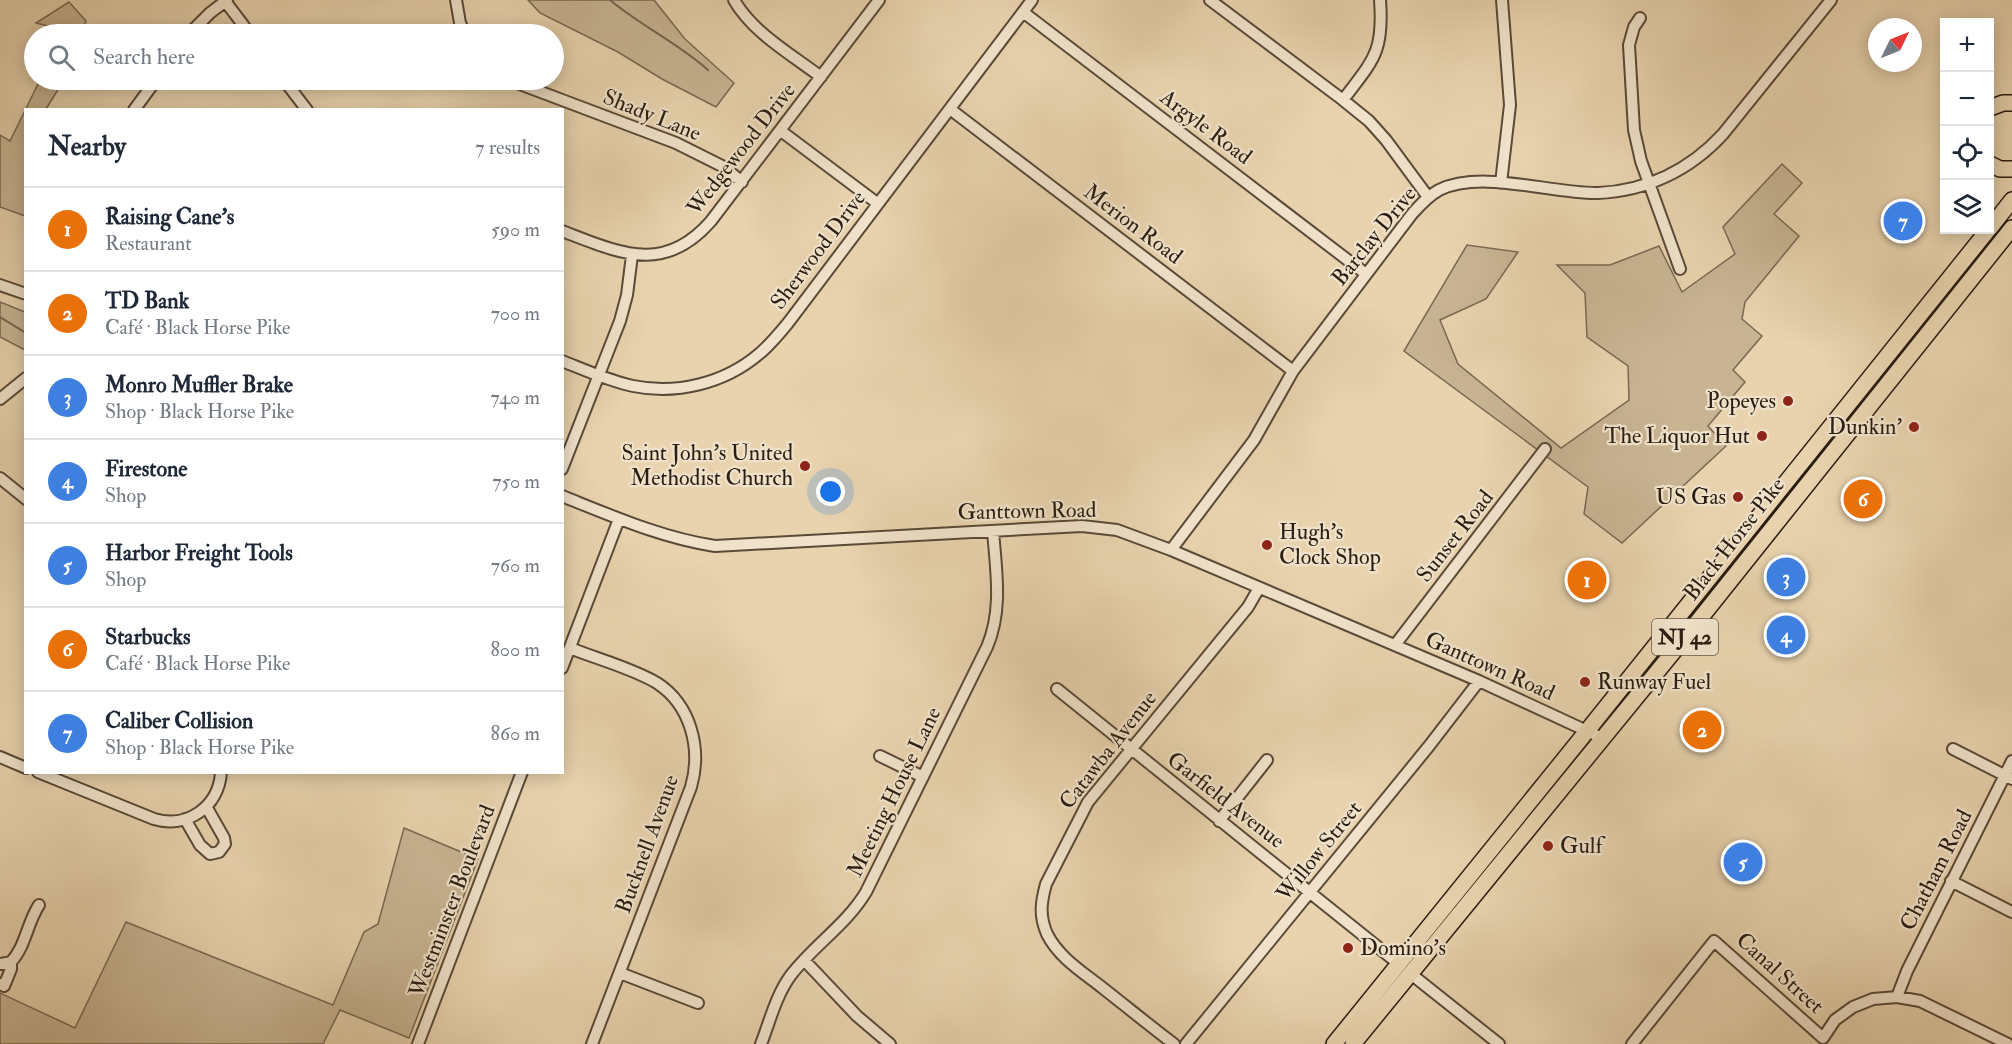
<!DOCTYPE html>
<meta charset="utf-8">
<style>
:root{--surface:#fff;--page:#f2f2f3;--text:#1f2937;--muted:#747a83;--line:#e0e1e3;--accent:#8f2418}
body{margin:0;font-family:"IM FELL Double Pica",serif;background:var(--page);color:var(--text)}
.controls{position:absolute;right:18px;top:18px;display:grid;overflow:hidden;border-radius:0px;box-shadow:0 3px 15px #0003}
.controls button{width:54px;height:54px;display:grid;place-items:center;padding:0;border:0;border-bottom:2px solid var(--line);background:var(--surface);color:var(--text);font:30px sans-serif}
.compass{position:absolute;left:1868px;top:18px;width:54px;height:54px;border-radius:50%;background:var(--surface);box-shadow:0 3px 15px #0003;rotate:47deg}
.you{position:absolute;left:831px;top:492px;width:21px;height:21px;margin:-15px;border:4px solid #fff;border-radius:50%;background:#1a73e8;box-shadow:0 0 0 9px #1a73e833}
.badge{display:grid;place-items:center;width:39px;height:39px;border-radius:50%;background:var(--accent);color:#fff;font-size:20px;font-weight:700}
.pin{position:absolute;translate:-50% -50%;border:3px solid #fff;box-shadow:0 2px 6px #0006}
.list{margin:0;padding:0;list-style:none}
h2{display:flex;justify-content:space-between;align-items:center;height:78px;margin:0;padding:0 24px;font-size:26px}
h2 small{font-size:20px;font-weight:400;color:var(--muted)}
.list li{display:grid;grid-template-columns:39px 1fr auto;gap:18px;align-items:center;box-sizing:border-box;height:84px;padding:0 24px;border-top:2px solid var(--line)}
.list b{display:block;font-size:22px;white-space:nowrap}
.list p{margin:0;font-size:20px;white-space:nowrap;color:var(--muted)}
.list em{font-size:20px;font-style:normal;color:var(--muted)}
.icon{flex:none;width:33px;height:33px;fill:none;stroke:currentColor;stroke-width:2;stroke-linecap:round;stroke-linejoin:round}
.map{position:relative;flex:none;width:2012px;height:1044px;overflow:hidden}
.search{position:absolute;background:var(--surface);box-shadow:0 3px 15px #0003;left:24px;top:24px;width:540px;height:66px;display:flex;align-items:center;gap:15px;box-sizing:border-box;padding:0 21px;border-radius:33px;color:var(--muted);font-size:22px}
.panel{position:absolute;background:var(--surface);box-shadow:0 3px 15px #0003;left:24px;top:108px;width:540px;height:666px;border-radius:0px}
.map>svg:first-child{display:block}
.green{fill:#c8b493;stroke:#796852;stroke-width:1.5}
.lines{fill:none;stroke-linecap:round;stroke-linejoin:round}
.stream{stroke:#75654f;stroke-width:2}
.minor-casing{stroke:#5a4a38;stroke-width:14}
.highway-casing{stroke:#2a1d11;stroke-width:18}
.minor{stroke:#f0e2ca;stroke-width:10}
.highway{stroke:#e8d3ae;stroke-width:15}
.poi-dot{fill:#8f2418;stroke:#f0e2ca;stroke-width:2}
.labels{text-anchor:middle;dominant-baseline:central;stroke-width:4.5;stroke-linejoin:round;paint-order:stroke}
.shield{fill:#f0e2ca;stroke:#655848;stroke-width:1.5}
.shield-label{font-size:21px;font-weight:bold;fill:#2a1d11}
.street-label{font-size:22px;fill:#2a1d11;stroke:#f0e2ca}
.poi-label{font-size:22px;fill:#2a1d11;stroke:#f0e2ca;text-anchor:end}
</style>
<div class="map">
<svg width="2012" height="1044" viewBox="0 0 2012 1044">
<rect width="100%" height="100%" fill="#e8d3ae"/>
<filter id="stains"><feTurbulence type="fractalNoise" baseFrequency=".00333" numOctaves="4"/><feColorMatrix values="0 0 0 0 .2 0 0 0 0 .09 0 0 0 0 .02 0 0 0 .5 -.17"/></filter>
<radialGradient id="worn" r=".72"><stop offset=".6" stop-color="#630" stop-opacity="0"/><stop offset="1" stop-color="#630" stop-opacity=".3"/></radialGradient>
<path class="green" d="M528,0H654L685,39L734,83L716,107L662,79L618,52L540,13Z
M69,2L86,21L81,34H62L64,30L36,23Z
M40,80H64L46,109L26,110L25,216L0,207V135L10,141Z
M1782,164L1802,183L1774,214L1799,236L1745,302L1742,319L1762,336L1733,370L1745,382L1708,426L1726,446L1622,543L1584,514L1588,487L1404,351L1467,245L1518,252L1486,299L1440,320L1458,364L1561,448L1629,400L1628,366L1587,337L1585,293L1557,265H1610L1659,246L1682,292L1735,254L1723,227Z
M0,302L25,312V350L0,337Z
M404,828L478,859L409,1038L340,1010L323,1044H0V993L75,1028L126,922L333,1005L364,932L378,924Z"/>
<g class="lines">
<path class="stream" d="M610,0C641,26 678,43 708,70
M0,317L26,333"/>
<defs>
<path id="minor" d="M456,0L460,23L465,34
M734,0C753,33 791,54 821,77
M1210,0L1343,100L1369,121L1386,140L1428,197
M225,1L250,34
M1023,12L1366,274
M1640,18L1634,27L1629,45L1634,130L1641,161L1680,269
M189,34L210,13L227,0
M284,80L307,110
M509,80L676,143L724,167L742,182
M1343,100C1373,60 1384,53 1380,0
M950,109L1293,371
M134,110L156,80
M781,131L877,203
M1501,183L1510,105L1502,0
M562,231C620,253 664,275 711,221L879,0
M0,285L26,294
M562,361C585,370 609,381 633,386C677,395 725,383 759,354C770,345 779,334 788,323L1032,0
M0,399L26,378
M562,469L620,321L627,295L632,255
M0,478L26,499
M562,496C612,516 662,538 715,546L1082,526L1117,530L1171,550L1479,681L1602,738
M1171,550L1254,440L1293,371L1412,214C1420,205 1428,196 1439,190C1482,169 1551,194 1598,193C1647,191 1690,170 1723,134L1831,0
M1395,645L1545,449
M570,648C597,659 632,668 657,683C691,705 702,749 691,787L592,1044
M562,668L619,519
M1057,689C1171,782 1285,872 1399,964
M1953,749L2012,779
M880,756L923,777
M0,757L26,768
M38,772L154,819C187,829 219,807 221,772
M185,819L200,845L210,854L219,852L225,844L224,838L207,808
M1219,821L1267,760
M1951,881L2012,912
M804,960L857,1016L890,1044
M0,964L11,962C26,946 27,923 39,905
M620,973L698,1003
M1411,974L1499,1044
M0,984L4,986L11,969V962
M1897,997L1907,971L2012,761
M418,1044L522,772
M761,1044C770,1021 776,995 791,975C814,945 847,924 866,892L987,647C1003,610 996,570 993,531
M1174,1044C1150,1026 1127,1007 1104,989C1084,973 1059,958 1047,934C1039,916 1041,902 1046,884L1088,802L1248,607L1259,588
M1186,1044L1429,746L1479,681
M1632,1044L1714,941L1823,1038L1835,1020L1853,1007L1873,999L1897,997L1920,1001L2008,1044"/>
<path id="highway" d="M1990,108L2003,103H2012
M1990,164L2000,169H2012
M1990,228L2012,200
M1334,1044L1587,731L1988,230
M1353,1044L1679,645L2012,228"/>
</defs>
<use href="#minor" class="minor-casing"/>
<use href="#highway" class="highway-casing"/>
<use href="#minor" class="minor"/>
<use href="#highway" class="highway"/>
</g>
<g class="poi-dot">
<circle cx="1788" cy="401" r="6"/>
<circle cx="1914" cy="427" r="6"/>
<circle cx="1762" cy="436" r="6"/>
<circle cx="805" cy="466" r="6"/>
<circle cx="1738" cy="497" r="6"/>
<circle cx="1267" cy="545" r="6"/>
<circle cx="1585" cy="682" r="6"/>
<circle cx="1548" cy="846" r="6"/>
<circle cx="1348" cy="948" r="6"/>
</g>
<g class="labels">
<rect class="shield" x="1652" y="619" width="66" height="36" rx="4.5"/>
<g class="shield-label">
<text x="1685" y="637">NJ 42</text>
</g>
<g class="street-label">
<text transform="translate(652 115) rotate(22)">Shady Lane</text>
<text transform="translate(1206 127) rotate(37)">Argyle Road</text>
<text transform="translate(741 149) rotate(-52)">Wedgewood Drive</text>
<text transform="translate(1133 224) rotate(37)">Merion Road</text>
<text transform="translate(1374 236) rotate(-51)">Barclay Drive</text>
<text transform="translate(818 250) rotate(-53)">Sherwood Drive</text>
<text transform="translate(1027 511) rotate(-1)">Ganttown Road</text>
<text transform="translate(1455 536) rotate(-52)">Sunset Road</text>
<text transform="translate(1734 539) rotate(-52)">Black Horse Pike</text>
<text transform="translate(1490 666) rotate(24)">Ganttown Road</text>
<text transform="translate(1108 750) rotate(-52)">Catawba Avenue</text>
<text transform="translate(894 792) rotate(-64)">Meeting House Lane</text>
<text transform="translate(1226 800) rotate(38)">Garfield Avenue</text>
<text transform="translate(647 844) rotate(-70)">Bucknell Avenue</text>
<text transform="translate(1319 851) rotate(-51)">Willow Street</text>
<text transform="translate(1936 870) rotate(-63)">Chatham Road</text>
<text transform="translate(452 901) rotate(-69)">Westminster Boulevard</text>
<text transform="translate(1780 973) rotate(42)">Canal Street</text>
</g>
<g class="poi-label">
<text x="1776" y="401">Popeyes</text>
<text x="1902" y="427">Dunkin'</text>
<text x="1750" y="436">The Liquor Hut</text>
<text x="793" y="453">Saint John's United<tspan x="793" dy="25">Methodist Church</tspan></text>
<text x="1726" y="497">US Gas</text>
<text x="1279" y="532" text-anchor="start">Hugh's<tspan x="1279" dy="25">Clock Shop</tspan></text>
<text x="1597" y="682" text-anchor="start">Runway Fuel</text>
<text x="1560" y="846" text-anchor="start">Gulf</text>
<text x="1360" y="948" text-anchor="start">Domino's</text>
</g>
</g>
<rect width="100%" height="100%" filter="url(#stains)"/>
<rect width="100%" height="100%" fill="url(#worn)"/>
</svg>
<div class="controls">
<button>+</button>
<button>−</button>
<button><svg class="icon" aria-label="locate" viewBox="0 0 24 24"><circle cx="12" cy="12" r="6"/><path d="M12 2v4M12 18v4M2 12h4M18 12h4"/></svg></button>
<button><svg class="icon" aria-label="layers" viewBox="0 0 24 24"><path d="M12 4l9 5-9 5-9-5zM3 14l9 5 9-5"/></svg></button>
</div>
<svg class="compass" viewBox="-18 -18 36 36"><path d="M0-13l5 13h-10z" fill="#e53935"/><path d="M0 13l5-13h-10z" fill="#747a83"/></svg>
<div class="you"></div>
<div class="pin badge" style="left:1587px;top:580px;background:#e8710a">1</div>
<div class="pin badge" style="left:1702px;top:730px;background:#e8710a">2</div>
<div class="pin badge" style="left:1786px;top:577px;background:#3f7fe0">3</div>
<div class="pin badge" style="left:1786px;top:635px;background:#3f7fe0">4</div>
<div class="pin badge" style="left:1743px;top:862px;background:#3f7fe0">5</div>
<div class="pin badge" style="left:1863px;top:499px;background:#e8710a">6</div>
<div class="pin badge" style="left:1903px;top:221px;background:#3f7fe0">7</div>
<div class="search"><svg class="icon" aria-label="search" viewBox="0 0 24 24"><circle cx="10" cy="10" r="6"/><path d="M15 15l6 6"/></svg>Search here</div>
<section class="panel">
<h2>Nearby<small>7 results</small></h2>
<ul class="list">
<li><span class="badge" style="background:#e8710a">1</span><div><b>Raising Cane's</b><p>Restaurant</p></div><em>590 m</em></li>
<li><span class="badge" style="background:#e8710a">2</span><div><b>TD Bank</b><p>Café · Black Horse Pike</p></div><em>700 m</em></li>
<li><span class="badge" style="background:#3f7fe0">3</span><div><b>Monro Muffler Brake</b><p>Shop · Black Horse Pike</p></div><em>740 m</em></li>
<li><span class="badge" style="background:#3f7fe0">4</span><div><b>Firestone</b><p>Shop</p></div><em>750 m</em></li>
<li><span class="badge" style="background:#3f7fe0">5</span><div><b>Harbor Freight Tools</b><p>Shop</p></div><em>760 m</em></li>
<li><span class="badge" style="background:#e8710a">6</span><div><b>Starbucks</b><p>Café · Black Horse Pike</p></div><em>800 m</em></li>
<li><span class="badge" style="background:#3f7fe0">7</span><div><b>Caliber Collision</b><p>Shop · Black Horse Pike</p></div><em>860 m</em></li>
</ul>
</section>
</div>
